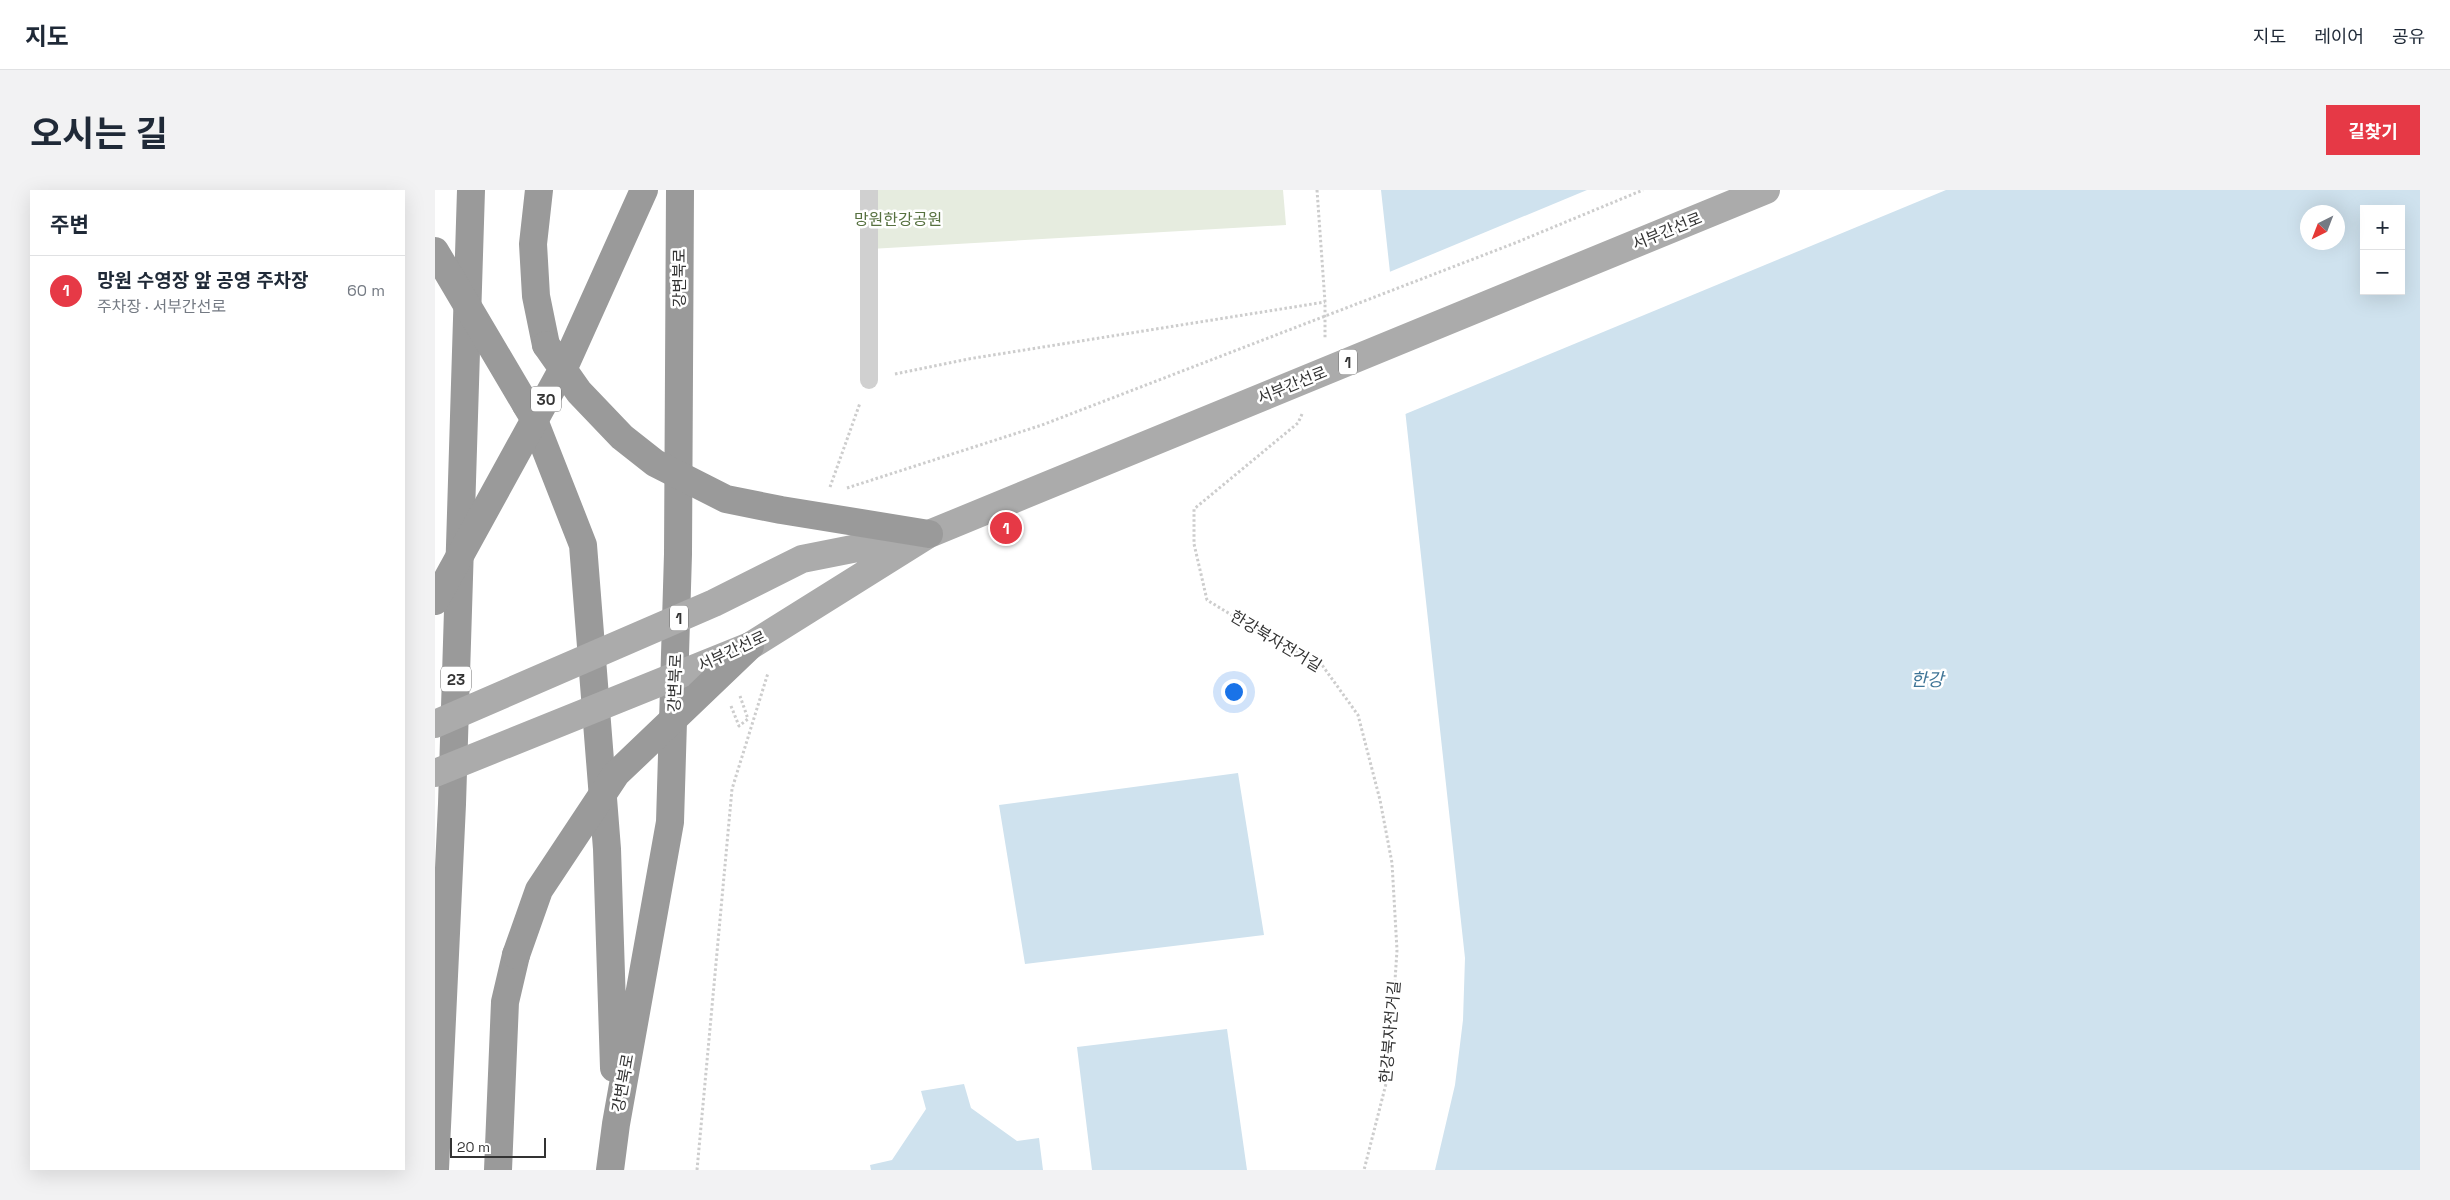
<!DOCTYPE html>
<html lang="ko">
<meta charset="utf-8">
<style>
:root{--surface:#fff;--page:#f2f2f3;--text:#1f2937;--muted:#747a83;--line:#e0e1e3;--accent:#e63946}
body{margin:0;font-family:"Space Grotesk","Noto Sans KR",sans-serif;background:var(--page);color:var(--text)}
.controls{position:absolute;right:15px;top:15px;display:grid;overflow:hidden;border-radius:0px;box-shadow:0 5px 20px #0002}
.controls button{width:45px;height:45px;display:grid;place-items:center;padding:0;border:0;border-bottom:1px solid var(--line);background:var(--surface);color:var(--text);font:25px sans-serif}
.compass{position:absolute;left:1865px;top:15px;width:45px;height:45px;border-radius:50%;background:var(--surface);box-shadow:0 5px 20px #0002;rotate:222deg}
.scale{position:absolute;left:15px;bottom:12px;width:96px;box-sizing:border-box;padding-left:5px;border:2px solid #333;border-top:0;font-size:14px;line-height:18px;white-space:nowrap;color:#333;-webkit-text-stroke:4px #fff;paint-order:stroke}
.you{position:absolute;left:798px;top:501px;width:18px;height:18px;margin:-12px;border:4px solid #fff;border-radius:50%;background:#1a73e8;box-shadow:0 0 0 8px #1a73e833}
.badge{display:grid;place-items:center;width:32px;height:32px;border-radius:50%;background:var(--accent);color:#fff;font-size:16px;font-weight:700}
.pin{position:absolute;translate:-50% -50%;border:2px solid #fff;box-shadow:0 1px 5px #0006}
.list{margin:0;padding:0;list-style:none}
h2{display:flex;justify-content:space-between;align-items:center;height:65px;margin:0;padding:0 20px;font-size:21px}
h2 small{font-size:16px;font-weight:400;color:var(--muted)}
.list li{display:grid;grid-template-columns:32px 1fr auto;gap:15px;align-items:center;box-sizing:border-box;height:70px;padding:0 20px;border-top:1px solid var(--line)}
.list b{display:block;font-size:19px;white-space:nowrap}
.list p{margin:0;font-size:16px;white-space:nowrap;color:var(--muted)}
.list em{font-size:16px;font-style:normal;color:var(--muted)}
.map{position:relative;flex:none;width:1985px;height:980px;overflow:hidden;border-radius:0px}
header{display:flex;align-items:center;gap:30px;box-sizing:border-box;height:70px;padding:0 25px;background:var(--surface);border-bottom:1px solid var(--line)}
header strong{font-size:24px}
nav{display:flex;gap:28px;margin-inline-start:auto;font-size:18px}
.intro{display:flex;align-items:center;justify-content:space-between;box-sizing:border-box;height:120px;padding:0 30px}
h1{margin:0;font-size:35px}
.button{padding:12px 22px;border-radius:0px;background:var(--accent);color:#fff;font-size:18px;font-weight:700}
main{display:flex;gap:30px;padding:0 30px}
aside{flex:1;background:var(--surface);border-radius:0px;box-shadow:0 5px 20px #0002}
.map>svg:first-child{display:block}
.green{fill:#e6ecdf}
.water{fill:#cfe2ee;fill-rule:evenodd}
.pier{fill:#fff}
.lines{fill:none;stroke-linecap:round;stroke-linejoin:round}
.path{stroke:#cdcdcd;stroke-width:3;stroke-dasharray:2.5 2.5;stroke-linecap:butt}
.lane{stroke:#d0d0d0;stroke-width:18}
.highway{stroke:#9a9a9a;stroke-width:28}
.path-bridge{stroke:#cdcdcd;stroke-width:3;stroke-dasharray:2.5 2.5;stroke-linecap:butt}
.primary-bridge{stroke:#ababab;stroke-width:28}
.highway-bridge{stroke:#9a9a9a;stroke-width:28}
.labels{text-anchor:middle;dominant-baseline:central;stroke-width:5;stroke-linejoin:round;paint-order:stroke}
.shield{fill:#fff;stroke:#707070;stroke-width:1}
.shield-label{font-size:15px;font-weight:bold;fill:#333}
.park-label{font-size:16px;fill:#56703f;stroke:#fff}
.street-label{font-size:16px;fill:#333;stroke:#fff}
.water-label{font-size:18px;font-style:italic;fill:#3f7597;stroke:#fff}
</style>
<header>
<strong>지도</strong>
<nav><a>지도</a><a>레이어</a><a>공유</a></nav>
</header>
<div class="intro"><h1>오시는 길</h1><a class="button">길찾기</a></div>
<main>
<aside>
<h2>주변<small></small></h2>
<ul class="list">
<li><span class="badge">1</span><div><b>망원 수영장 앞 공영 주차장</b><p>주차장 · 서부간선로</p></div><em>60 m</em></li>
</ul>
</aside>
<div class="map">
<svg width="1985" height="980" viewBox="0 0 1985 980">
<rect width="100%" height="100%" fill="#fff"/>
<path class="green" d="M431,0H848L851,35L435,59Z"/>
<path class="water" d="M946,0H1985V980H1000L1020,895L1028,830L1030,768ZM1929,19H1966V101H1929ZM1872,22H1902V52H1872Z
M803,583L829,745L590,774L564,615Z
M792,839L812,980H657L642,857Z
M529,894L536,918L582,951L604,948L608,980H436L435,975L457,970L491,919L486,901Z"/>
<path class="pier" d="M1152,0H1511L968,225L952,83Z"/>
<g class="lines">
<path class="path" d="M882,0L890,112V149
M460,184L533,169L890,112
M867,224L863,233L759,319V354L772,410L836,449L887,475L923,525L945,610L957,673L962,760L954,882L929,980
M395,297L425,213
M296,516L304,536L313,529L305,506
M262,980L297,599L333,483"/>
<path class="lane" d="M434,190V0"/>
<path class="highway" d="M104,0L98,54L101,106L111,155
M91,215L97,225L148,355L172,659L179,878
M0,979L17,614L36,0
M63,980L70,812L81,765
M175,980L181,934L235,632L243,364L245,0"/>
<path class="path-bridge" d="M412,298L607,235L1080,53L1208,0"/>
<path class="primary-bridge" d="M0,534L279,413L367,369L478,347
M0,583L315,456L494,344L1331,0"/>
<path class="highway-bridge" d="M0,61L91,215
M111,155L144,202L187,247L220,273L291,309L346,320L494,344
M0,411L132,171L209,0
M81,765L104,700L181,584L315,456"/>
</g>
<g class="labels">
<g class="shield">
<rect x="904" y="159.5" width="18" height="25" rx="4"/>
<rect x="96" y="196.5" width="30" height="25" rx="4"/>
<rect x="235" y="415.5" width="18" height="25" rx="4"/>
<rect x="6" y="476.5" width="30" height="25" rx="4"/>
</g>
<g class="shield-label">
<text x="913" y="172">1</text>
<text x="111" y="209">30</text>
<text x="244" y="428">1</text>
<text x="21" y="489">23</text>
</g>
<g class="park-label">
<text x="463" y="29">망원한강공원</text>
</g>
<g class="street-label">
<text transform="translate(1232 41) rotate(-22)">서부간선로</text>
<text transform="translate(244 88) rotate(-90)">강변북로</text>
<text transform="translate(857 195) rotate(-22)">서부간선로</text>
<text transform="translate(841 451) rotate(31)">한강북자전거길</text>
<text transform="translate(297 461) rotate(-25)">서부간선로</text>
<text transform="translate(240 493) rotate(-88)">강변북로</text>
<text transform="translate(955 842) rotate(-85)">한강북자전거길</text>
<text transform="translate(188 893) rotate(-80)">강변북로</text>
</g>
<g class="water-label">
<text x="1492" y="489">한강</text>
</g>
</g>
</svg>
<div class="controls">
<button>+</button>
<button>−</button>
</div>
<svg class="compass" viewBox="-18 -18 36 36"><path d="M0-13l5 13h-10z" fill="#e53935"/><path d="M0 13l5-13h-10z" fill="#747a83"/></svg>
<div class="scale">20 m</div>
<div class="you"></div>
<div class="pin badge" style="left:571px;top:338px">1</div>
</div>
</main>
